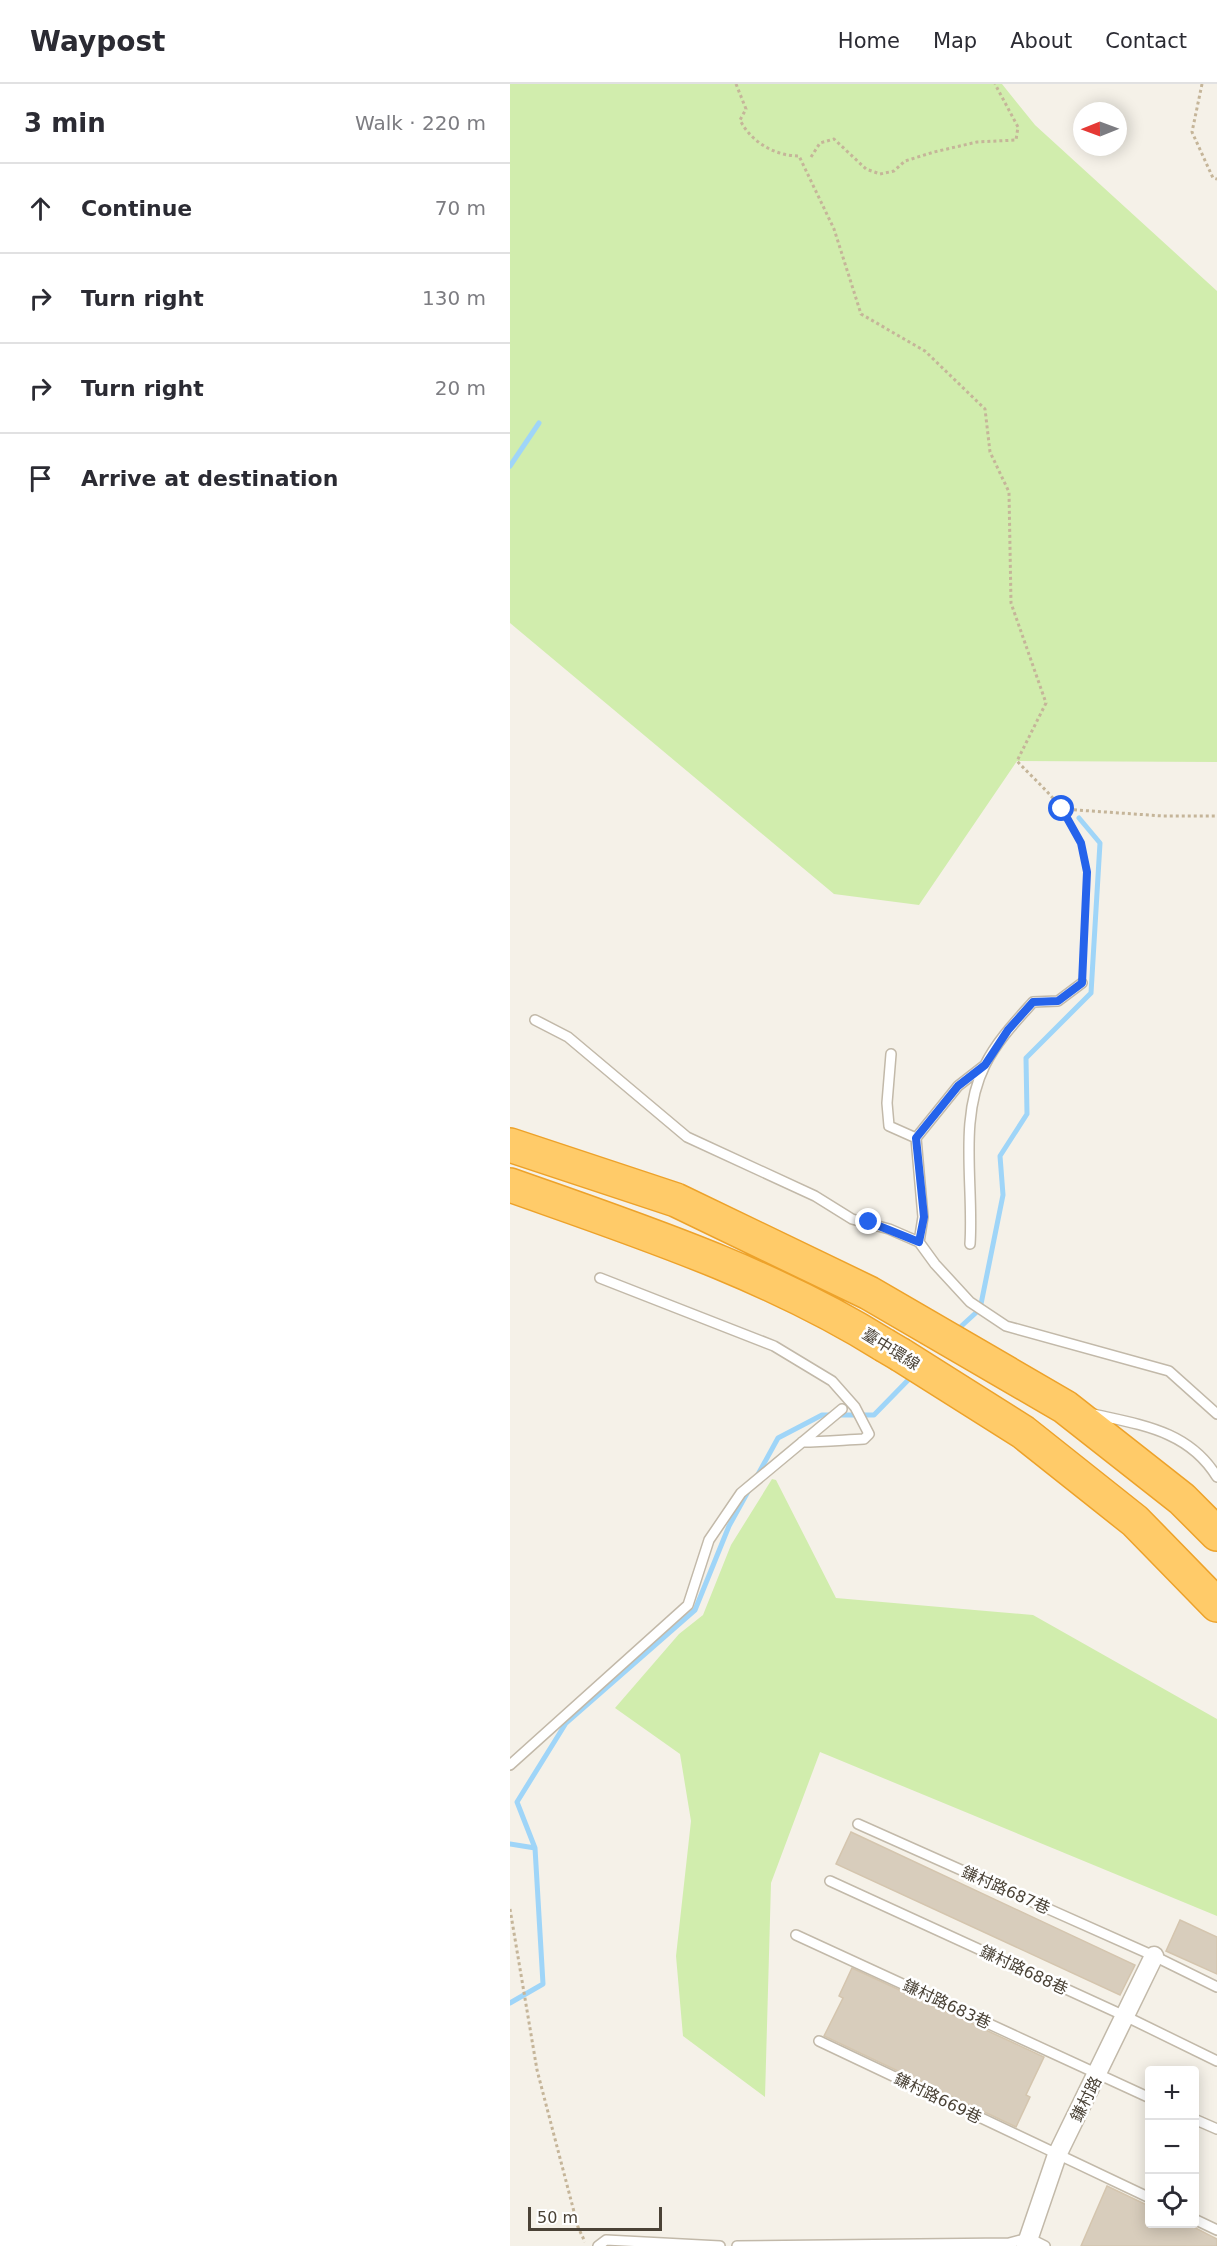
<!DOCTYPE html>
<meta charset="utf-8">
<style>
:root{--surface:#fff;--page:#f7f7f7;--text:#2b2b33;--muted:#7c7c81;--line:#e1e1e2}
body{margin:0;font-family:"DejaVu Sans","Noto Sans TC",sans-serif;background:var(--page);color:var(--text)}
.controls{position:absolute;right:18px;bottom:18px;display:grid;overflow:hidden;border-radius:6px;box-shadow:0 3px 15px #0003}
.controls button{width:54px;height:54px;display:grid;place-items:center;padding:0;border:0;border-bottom:2px solid var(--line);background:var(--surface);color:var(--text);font:30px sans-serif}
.compass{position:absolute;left:563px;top:18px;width:54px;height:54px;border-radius:50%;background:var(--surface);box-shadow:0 3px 15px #0003;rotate:269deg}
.scale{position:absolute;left:18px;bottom:15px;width:134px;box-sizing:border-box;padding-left:6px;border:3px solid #4a4236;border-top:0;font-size:16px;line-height:21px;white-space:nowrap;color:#4a4236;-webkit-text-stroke:4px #fff;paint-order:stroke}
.stop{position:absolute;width:18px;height:18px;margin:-14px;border:4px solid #2563eb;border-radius:50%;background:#fff}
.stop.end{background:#2563eb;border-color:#fff;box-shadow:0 2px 6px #0008}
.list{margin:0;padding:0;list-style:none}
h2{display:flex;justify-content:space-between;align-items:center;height:78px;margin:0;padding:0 24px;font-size:26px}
h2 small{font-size:20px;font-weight:400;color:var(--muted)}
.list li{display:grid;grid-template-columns:39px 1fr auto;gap:18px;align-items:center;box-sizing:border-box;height:90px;padding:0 24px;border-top:2px solid var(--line)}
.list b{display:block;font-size:22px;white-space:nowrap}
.list em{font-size:20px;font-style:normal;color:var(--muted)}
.icon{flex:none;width:33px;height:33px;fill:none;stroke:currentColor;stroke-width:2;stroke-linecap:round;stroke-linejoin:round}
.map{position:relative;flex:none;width:707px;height:2162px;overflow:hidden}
header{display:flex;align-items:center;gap:36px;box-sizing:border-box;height:84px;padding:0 30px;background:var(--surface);border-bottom:2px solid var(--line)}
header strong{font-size:28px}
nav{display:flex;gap:33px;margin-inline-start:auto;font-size:21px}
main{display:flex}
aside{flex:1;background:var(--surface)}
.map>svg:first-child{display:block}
.green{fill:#d1edad}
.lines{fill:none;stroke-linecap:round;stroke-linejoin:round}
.stream{stroke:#9fd5f8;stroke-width:5}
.building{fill:#d8cdbc;stroke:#d4c5ae;stroke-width:1.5}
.lane-casing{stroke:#c2b9a9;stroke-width:12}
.street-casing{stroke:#c2b9a9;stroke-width:21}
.highway-casing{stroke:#eda22a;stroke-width:36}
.path{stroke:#c5b599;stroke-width:3;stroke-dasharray:3 3;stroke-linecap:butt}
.lane{stroke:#fff;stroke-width:9}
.street{stroke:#fff;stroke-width:18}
.highway{stroke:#ffcb69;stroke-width:33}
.highway-bridge-casing{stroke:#eda22a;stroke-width:36;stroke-linecap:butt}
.highway-bridge{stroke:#ffcb69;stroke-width:33}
.route{stroke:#2563eb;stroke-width:8}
.labels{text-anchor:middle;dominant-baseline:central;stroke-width:5;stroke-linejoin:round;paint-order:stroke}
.street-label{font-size:16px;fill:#4a4236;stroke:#fff}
</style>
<header>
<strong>Waypost</strong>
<nav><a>Home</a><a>Map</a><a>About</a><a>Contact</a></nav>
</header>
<main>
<aside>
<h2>3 min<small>Walk · 220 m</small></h2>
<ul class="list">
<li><svg class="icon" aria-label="ahead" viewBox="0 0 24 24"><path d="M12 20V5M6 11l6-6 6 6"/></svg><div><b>Continue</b></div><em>70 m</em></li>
<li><svg class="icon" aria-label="right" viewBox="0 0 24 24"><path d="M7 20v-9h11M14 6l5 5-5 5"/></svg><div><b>Turn right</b></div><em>130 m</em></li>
<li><svg class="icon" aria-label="right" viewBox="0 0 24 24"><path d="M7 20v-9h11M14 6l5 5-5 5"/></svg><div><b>Turn right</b></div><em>20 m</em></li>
<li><svg class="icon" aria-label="arrive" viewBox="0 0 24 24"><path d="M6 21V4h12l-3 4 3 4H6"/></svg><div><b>Arrive at destination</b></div></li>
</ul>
</aside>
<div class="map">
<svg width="707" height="2162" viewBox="0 0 707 2162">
<rect width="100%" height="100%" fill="#f5f1e8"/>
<path class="green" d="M0,0H492L525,41L707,207V678L507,677L409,821L324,810L0,539Z
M262,1395L266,1396L326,1514L523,1531L707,1635V1832L310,1668L261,1799L255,2013L173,1952L166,1872L181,1737L170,1670L105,1624L169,1550L193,1531L221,1461Z"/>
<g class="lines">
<path class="stream" d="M0,382L29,339
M446,1247L470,1225L493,1111L490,1072L517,1030L516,974L581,909L590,759L569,734
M246,1394L268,1354L312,1331H364L404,1290
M0,1760L25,1764
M0,1919L33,1900L25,1764L7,1718L56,1639L185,1526L219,1442L240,1404"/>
</g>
<path class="building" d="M341,1748L625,1881L610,1911L326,1780Z
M670,1836L707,1853V1890L656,1867Z
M342,1884L534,1973L516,2011L520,2013L506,2043L314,1952L333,1914L329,1912Z
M597,2102L639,2122V2139H676L707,2155V2162H571Z"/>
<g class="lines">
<defs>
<path id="lane" d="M25,936L58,953L177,1053L305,1112L342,1135L379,1145L409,1158L425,1180L460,1218L496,1242L659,1287L707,1330
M381,970L377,1019L379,1042L406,1054
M409,1158L413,1133L406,1054L448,1002L475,981
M460,1160C464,1101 448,1035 475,981C487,957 506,937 523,918L548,917L572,899
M90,1194L264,1262L322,1297L345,1323L359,1350L354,1355C333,1356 314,1358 292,1358
M583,1330C632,1341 679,1347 707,1393
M0,1681L178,1521L199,1456L231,1409L332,1325
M348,1740L644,1872L707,1903
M320,1797L617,1933L707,1977
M286,1851L640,2014
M309,1957L640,2114
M684,2035L707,2045
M684,2135L707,2146
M88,2162L96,2156L210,2162
M227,2162L499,2159L519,2154L535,2162"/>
<path id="street" d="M516,2162L547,2071L644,1872"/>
<path id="highway" d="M0,1061L166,1116L359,1209L555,1323L672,1415L707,1450
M0,1101C127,1146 259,1189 374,1261
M391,1271L513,1348L625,1437L707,1521"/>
</defs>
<use href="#lane" class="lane-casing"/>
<use href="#street" class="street-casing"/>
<use href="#highway" class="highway-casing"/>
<path class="path" d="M226,0L236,25L230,36C241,58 265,72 289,72L324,145L351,230L415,267L475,325L480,368L499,408L501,519L536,619L507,677C522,693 539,708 552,725C587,773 575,832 573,888
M692,0L682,48L703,94L707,95
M301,73L310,59L324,55L356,85L370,90L384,87L395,77L424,68L467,58L506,56L508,43L485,0
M552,725L653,732H707
M0,1825L27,1986L68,2143L75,2158"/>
<use href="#lane" class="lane"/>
<use href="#street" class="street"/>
<use href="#highway" class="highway"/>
<defs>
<path id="highway-bridge" d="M374,1261L391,1271"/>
</defs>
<use href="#highway-bridge" class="highway-bridge-casing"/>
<use href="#highway-bridge" class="highway-bridge"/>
</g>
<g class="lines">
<path class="route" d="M359,1138L409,1158L414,1133L406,1054L448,1002L475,981L498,946L523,918L548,917L572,899L577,788L571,759L552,725"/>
</g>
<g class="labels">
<g class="street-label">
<text transform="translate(381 1265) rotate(32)">臺中環線</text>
<text transform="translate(496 1806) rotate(24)">鎌村路687巷</text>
<text transform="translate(514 1886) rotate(25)">鎌村路688巷</text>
<text transform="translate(437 1920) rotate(25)">鎌村路683巷</text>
<text transform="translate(428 2014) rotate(26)">鎌村路669巷</text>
<text transform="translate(576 2015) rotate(-63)">鎌村路</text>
</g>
</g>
</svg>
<div class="controls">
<button>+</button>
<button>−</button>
<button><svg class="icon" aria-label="locate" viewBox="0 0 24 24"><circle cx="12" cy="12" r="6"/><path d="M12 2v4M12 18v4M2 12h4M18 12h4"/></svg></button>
</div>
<svg class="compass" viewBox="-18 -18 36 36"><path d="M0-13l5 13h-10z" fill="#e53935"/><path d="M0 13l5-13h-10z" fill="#7c7c81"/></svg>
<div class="scale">50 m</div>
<div class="stop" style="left:552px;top:725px"></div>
<div class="stop end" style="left:359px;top:1138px"></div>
</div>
</main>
